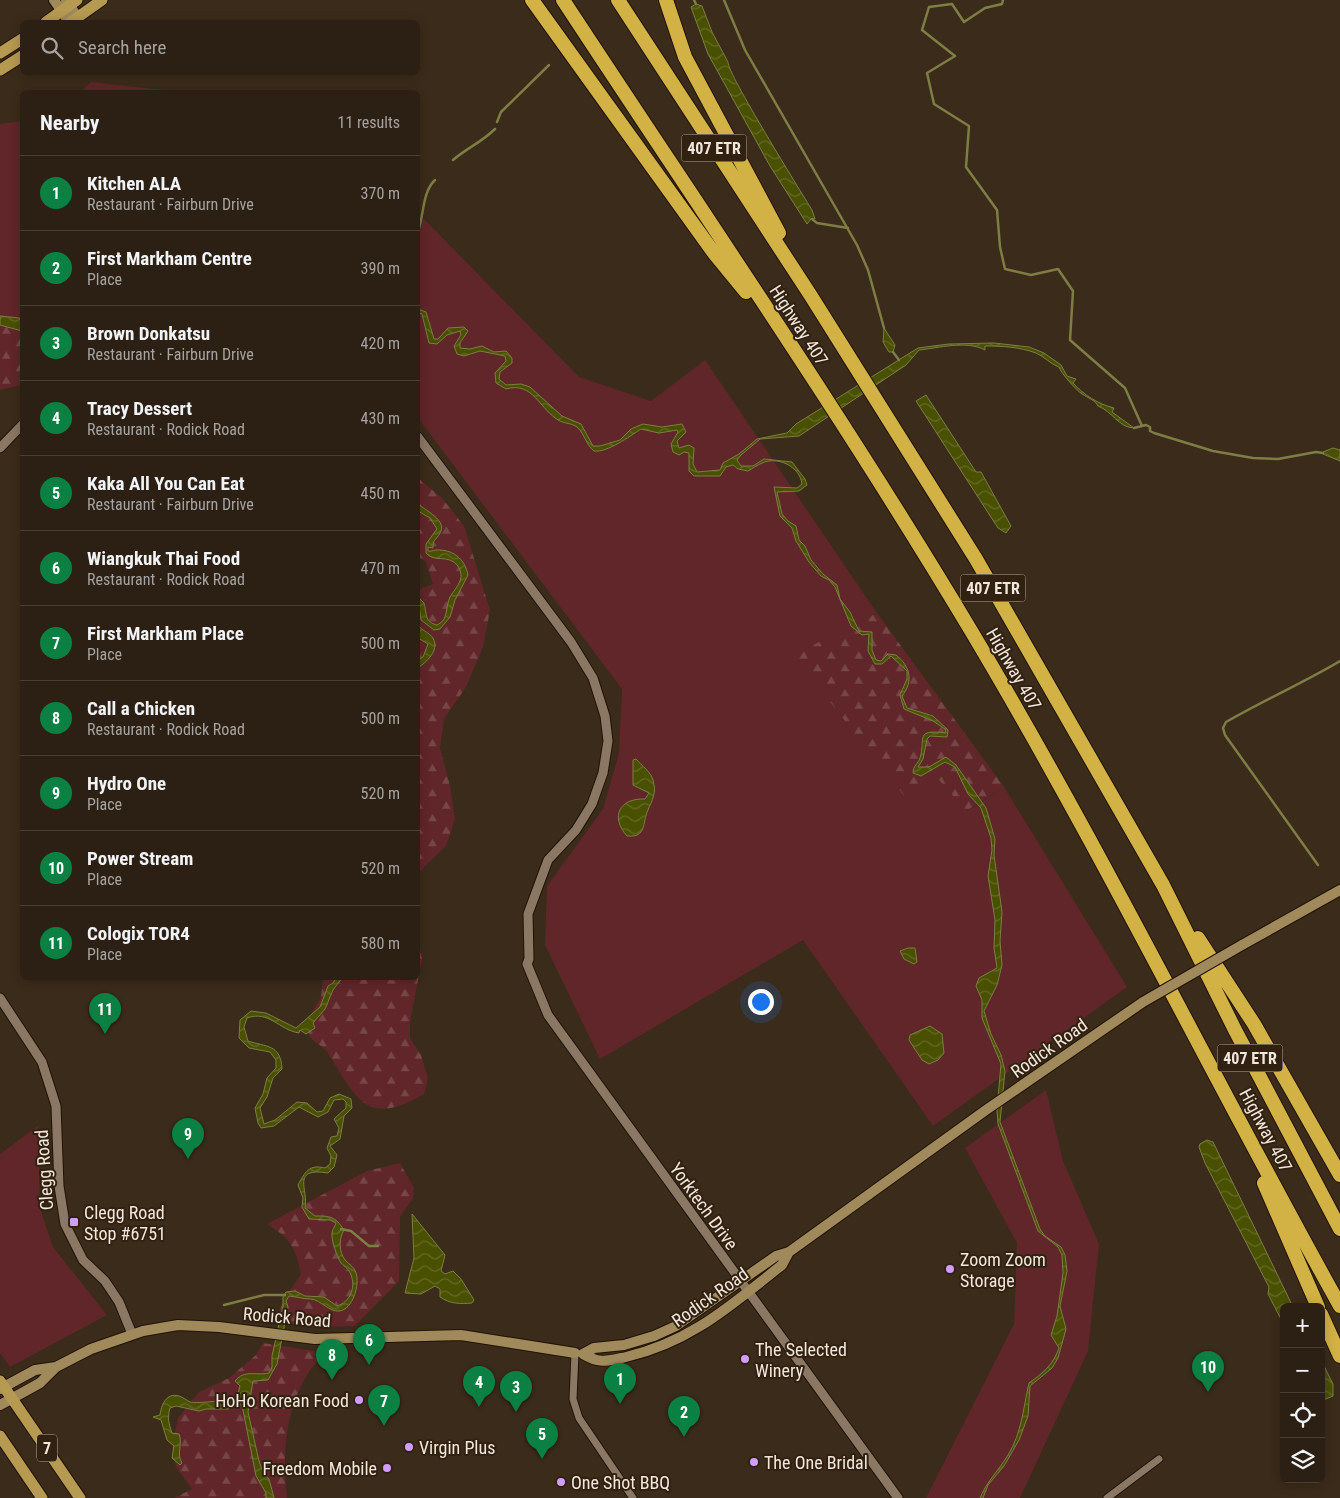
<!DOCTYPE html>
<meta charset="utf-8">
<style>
:root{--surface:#2c2014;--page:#382d22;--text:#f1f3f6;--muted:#a6a3a0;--line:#483e34;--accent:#0b8043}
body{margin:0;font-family:"Roboto Condensed",sans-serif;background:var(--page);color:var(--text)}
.controls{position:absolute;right:15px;bottom:15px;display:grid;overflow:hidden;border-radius:8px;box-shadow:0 2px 12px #0003}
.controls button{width:45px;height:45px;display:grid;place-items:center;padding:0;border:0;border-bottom:1px solid var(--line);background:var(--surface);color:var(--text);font:25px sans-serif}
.you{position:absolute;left:760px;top:1001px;width:18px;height:18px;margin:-12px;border:4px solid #fff;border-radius:50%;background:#1a73e8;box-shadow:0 0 0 8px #1a73e833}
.badge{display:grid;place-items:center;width:32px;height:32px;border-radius:50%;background:var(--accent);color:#fff;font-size:16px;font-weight:700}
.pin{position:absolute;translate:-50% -41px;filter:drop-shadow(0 1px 2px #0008)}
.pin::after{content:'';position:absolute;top:26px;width:18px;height:15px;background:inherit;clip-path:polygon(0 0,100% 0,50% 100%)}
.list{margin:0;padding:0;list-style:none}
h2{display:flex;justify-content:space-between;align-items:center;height:65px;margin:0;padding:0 20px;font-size:21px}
h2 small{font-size:16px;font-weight:400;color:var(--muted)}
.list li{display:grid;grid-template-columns:32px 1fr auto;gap:15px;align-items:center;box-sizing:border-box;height:75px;padding:0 20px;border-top:1px solid var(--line)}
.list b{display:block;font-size:19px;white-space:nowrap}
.list p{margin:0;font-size:16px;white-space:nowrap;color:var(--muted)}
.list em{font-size:16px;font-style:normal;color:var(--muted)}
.icon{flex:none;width:28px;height:28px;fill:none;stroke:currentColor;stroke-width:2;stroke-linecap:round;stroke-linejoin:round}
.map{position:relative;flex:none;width:1340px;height:1498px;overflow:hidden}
.search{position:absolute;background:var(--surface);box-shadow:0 2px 12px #0003;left:20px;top:20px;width:400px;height:55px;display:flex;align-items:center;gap:12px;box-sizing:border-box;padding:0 18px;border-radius:8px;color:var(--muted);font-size:19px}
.panel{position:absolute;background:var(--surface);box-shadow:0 2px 12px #0003;left:20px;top:90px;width:400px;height:890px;border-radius:8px}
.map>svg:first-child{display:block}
.green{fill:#602629}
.forest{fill:url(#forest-firs)}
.water{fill:url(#water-waves);stroke:#7c7e43}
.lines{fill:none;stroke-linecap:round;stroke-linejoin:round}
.stream{stroke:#7c7e43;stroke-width:2.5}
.minor-casing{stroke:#221303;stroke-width:9}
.tertiary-casing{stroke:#221303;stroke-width:11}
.secondary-casing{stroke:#221303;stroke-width:12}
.primary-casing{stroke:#221303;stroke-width:13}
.motorway-casing{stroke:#221303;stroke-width:16}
.minor{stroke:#8b7864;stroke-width:7}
.tertiary{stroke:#8b7864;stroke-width:9}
.secondary{stroke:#a0895b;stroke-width:10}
.primary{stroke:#b69a51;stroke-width:11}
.motorway{stroke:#d2b145;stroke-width:14}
.secondary-bridge-casing{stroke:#221303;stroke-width:12;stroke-linecap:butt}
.secondary-bridge{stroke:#a0895b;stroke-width:10}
.poi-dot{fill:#d19dfe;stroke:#312110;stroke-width:2}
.labels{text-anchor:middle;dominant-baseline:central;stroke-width:4;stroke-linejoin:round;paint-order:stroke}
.shield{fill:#312110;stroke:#b8ac9f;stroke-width:1}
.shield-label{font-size:16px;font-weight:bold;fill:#f2e7dc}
.street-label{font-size:18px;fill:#f2e7dc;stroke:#312110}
.poi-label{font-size:18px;fill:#f2e7dc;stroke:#312110;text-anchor:start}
</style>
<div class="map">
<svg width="1340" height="1498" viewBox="0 0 1340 1498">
<defs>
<pattern id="forest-firs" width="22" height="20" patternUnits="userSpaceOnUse" patternTransform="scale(1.25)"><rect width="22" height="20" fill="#602629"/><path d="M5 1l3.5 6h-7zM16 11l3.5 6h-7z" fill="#774647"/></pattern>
<pattern id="water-waves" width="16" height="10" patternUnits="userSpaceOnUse" patternTransform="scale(1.25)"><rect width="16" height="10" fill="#495101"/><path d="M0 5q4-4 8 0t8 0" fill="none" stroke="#646a25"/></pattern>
</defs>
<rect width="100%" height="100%" fill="#3b2b1a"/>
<path class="green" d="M91,82L182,92H183H80Z
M22,121V324L0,320V124Z
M418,218L425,220L579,377L651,401L705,360L877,613L794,655L939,780L967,811L1004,787L1127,987L933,1126L803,940L600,1059L545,945L547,886L603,809L619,753L622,689L418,418Z
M1046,1090L1063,1161L1099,1244L1088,1351L1020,1498H926L1014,1324L1017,1243L965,1148Z
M38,1126L40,1208L53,1247L107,1315L10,1367L0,1353V1154Z"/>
<path class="forest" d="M0,320L22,324V385L0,390Z
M418,478L442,498L464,526L490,610L483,647L466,687L444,719L440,748L450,786L455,819L446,846L418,873V590L433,584L426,562L418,556Z
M877,613L1004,787L966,811L939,780L909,802L793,655Z
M418,939L422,959L410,1022V1038L421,1055L428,1078L424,1094C366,1128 357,1099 328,1053C324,1046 316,1044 311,1038C308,1034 307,1028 305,1024L321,997L323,978H418Z
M400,1163L414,1188L413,1198L400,1217L399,1281L355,1326L314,1327L275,1321L285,1298L301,1274C296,1248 290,1238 267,1224L367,1171Z
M263,1343L327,1353C322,1358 315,1363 311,1369C285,1406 282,1456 287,1498H174L192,1489L176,1467L172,1446L178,1418L199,1392L229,1378L256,1355Z"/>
<path class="water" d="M696,4L702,6L712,32L728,62C727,73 801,192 812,210L815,219H811L807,224L770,166L708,54L691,7Z
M418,309L426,312L434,339H438L448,328L464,327L468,331L460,343V348L470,349L482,346L494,352L506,351L512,358V363L500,372L499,379L506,385L521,384L530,387L562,416L581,424L593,446H600L620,440L631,429L643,424L662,427L682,424L686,432L677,441L679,448L689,445L694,448L693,464L697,472L720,470L723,463L739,454L757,439L787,433L796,424L918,348L949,344L994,343L1029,347L1044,353L1061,365L1067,376L1076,379L1073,383C1084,395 1098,404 1114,408L1112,412L1134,428C1119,428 1112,411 1098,406C1095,400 1088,398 1082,394C1076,390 1061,373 1059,367C1050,364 1045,357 1036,353C1020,347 1002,346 985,346V350C966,340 939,348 919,350L906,365L799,436L760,439L741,455L737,460L741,466H753L764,459L792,462L805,479L807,485L799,491L777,492L782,514L788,521L796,526L799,540L805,546L811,560L823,574L837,585L840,599L850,612L859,631L872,632V650L876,660L881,661L888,654L896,655C910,666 914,681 902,696L907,708L933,716L948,730L947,737L930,736L927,739L923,759L918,767H929L946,757L956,765L986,808L995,839L994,855L1002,912L1000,941L1002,965L997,985L984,1011L991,1034L1001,1055L1005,1071L1000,1122L1040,1229L1045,1236L1061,1247L1065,1255L1067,1271L1060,1306L1066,1329L1058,1358L1052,1368L1030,1386L1028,1416L1019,1440L1004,1466L988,1485L983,1498H980C987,1481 999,1470 1008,1455C1022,1432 1023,1409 1029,1383C1043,1373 1053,1365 1059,1348L1051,1335L1057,1316L1063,1273L1062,1255L1058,1247L1038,1231L998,1124L997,1110L1001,1064L982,1018V1000L976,986L979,978L997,968L994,948L995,920L988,876L992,850L991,838L981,808L968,794L955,767L945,762L921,776L913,773C913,766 918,764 920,758C926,738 914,729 946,733L945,729L933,721L904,709L900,695L907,679V671L891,656L882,664H875L868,651L869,634L862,635L851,626L835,587L829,580L821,576L809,562L796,541L792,528L780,516L774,487L797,488L802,484C800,466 777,456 762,463C757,465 752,469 748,471L738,469L733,465L726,467L720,476H694L689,471V453L684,452L679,455L673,452L671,444L678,432L677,430L659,433L641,429C630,436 607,453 594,451C586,445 585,435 578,428C573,423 566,424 560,421C539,410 534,381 506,389L496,383L495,373L506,361L505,356L480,351L464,356L457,354L454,346L461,335L460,331L447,335L437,344L429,343L422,314L418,313Z
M0,316L19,318L22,320V331L0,325Z
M884,328L895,345L893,352H889L883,342Z
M926,395L976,472H981L1011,526L1006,533L998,528L916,401Z
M1333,448L1340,450V461L1323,454V452Z
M418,504C425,510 448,521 440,533C438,537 435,539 433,543V548L428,547V551C431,552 433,550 436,550C453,549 465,559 468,575L455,600L450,617L440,629L434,630L421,620L418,597L424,603C427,613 424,622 437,625C449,620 445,607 450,597C456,587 467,578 457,565C448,554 434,563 426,553V544L437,529L430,518L418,511Z
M418,625C421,630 430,633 433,638C440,651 426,662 418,668V660L423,657L428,644L418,638Z
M636,759C642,766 651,772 653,780C657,793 652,800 648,810C642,823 647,838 627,836C610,817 619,798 645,799L649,793L633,785V760Z
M908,948H915L917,962L914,964L904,959L900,951Z
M336,978H342L333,990L325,1009L313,1023L315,1028L306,1034L300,1030L299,1033C279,1030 269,1010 247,1018L244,1027L248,1041C266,1047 281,1044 282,1069L273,1078L267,1097L260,1108L264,1124L275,1120L297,1102L307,1103L317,1112L323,1111L330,1098L339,1094L351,1099L352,1108L344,1116L340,1139L330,1146L337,1155L334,1167L328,1173C290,1167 309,1190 305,1208L315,1216C330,1216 335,1216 344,1230C339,1238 338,1252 346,1261C350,1265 354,1267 356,1273C360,1284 353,1310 339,1311C329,1312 321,1300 311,1299C304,1299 297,1297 289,1296L286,1301L288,1307L277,1364L268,1380L253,1381L248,1412L259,1461L264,1475L269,1479L274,1498H266V1493L256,1476L243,1410L240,1403L228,1409H206L199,1411L176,1406L170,1408C167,1418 169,1424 172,1433L179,1434C183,1443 176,1454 182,1463L180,1465L172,1458L174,1446L167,1440L161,1420L153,1417L160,1415C161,1406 166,1392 179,1396C183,1397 186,1400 190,1402C197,1404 229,1400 237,1398L240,1386L235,1381C245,1369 255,1376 269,1373L272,1367V1356L283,1306V1296L286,1292L295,1291L305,1296L324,1297L337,1306C350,1302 356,1288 351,1275C349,1269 345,1267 341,1263C337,1257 331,1240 332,1233C332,1230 335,1227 336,1223L330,1220L309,1219L302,1207L303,1198L298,1185C305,1172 309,1164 325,1168L330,1164L331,1156L327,1148L331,1137L337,1136L339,1128L334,1119L346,1108V1102L343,1099L334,1100L328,1112L318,1117L299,1107L274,1126L261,1128L258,1123L255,1108L263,1094L267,1078L276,1068V1060L270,1052L249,1048L239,1038L240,1020L251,1011L266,1013L296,1028L320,1007L328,986L333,983Z
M930,1026L942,1034L944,1053L938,1060L929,1064L922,1060L909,1040L910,1035Z
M1207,1140L1213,1142L1293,1307H1284V1325L1268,1294L1269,1287L1205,1163L1199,1147L1200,1144Z
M412,1214L445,1255L441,1271L445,1274L453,1271L461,1279L474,1300L472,1303C460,1304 450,1304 440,1297V1289L435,1286L421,1294L405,1293L414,1258Z
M1321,1360L1333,1384V1396L1326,1399L1321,1397Z"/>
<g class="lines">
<path class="stream" d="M694,0L696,4
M724,0L745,50L857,245L868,270L884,328
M1003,0L1002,4L985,8L964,22L952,4L929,7L922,30L955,56L927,73L934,104L969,126L966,167L997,210L1000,247L1005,269L1031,275L1058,269L1073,291L1070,340L1125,388L1142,426
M497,122L501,112L549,65
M453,160C467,148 482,142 495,129
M812,219L817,223L848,228
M418,231C424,216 422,192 435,180
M893,352L899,360
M1134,428L1146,425L1150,427V431L1154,433L1213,451L1253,458L1278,459L1316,452L1323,453
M1318,865L1225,735L1223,728L1226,722C1264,700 1303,683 1340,661
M341,1229L351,1231L369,1246H378
M224,1305L264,1295H285"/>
<defs>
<path id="minor" d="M575,1353L573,1399L579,1418L633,1498
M1107,1498L1159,1459"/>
<path id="tertiary" d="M418,437L571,642L593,678L605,716L608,741L603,773L592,804L576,830L548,860L528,914L529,959L527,964L548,1015L898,1498
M0,448L22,425
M0,998L42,1062L56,1106L59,1186L65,1224L83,1260L105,1281L119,1302L132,1334"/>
<path id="secondary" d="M54,0L69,22
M66,0L78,18
M1242,945L1340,890
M789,1252L782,1265C731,1305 691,1342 626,1357C607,1361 599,1364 583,1354L594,1348L624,1345L654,1336L676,1326L776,1256L789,1252L986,1110L1143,1002
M0,1389L35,1370L56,1367
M0,1405L40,1383L56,1367L91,1349L143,1331L178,1325L219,1327L315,1339L461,1335L575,1353"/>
<path id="primary" d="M46,22L77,0
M71,22L102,0
M0,53L22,39
M0,70L22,56
M0,1381L80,1498
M0,1436L42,1498"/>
<path id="motorway" d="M532,0L714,253L746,292
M563,0C700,209 842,415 970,629C1102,850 1215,1082 1340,1306
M618,0L811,296L976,559L1163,885L1235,1030L1340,1229
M666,0L685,57L779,233
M1198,938L1254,1024L1340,1175
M1264,1183L1318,1307
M1321,1314L1340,1356"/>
</defs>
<use href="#minor" class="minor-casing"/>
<use href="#tertiary" class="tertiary-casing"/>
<use href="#secondary" class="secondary-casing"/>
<use href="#primary" class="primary-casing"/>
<use href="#motorway" class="motorway-casing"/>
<use href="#minor" class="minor"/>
<use href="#tertiary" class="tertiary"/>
<use href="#secondary" class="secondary"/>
<use href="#primary" class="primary"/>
<use href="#motorway" class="motorway"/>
<defs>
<path id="secondary-bridge" d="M1143,1002L1242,945"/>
</defs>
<use href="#secondary-bridge" class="secondary-bridge-casing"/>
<use href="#secondary-bridge" class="secondary-bridge"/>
</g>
<g class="poi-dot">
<rect x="69" y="1217" width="10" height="10" rx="2.5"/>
<circle cx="950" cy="1269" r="5"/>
<circle cx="745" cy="1359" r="5"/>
<circle cx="359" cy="1400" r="5"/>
<circle cx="409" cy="1447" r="5"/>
<circle cx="754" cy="1462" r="5"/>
<circle cx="387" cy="1468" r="5"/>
<circle cx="561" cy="1482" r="5"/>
</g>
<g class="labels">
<g class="shield">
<rect x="681.5" y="134.5" width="65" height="27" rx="4"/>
<rect x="960.5" y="574.5" width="65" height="27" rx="4"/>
<rect x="1217.5" y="1044.5" width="65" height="27" rx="4"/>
<rect x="37" y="1434.5" width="20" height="27" rx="4"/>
</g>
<g class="shield-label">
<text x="714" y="148">407 ETR</text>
<text x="993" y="588">407 ETR</text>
<text x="1250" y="1058">407 ETR</text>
<text x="47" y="1448">7</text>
</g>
<g class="street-label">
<text transform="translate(799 325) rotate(57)">Highway 407</text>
<text transform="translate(1014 669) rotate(60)">Highway 407</text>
<text transform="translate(1049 1048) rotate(-35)">Rodick Road</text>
<text transform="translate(1266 1130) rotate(62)">Highway 407</text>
<text transform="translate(44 1170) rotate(-94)">Clegg Road</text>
<text transform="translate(704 1206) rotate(54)">Yorktech Drive</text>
<text transform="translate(710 1297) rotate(-35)">Rodick Road</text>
<text transform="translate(287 1317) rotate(5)">Rodick Road</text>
</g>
<g class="poi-label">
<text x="84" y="1212">Clegg Road<tspan x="84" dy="21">Stop #6751</tspan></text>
<text x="960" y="1259">Zoom Zoom<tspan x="960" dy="21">Storage</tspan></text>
<text x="755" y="1349">The Selected<tspan x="755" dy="21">Winery</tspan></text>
<text x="349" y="1400" text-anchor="end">HoHo Korean Food</text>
<text x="419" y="1447">Virgin Plus</text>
<text x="764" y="1462">The One Bridal</text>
<text x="377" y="1468" text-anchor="end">Freedom Mobile</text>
<text x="571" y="1482">One Shot BBQ</text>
</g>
</g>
</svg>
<div class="controls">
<button>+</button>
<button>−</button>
<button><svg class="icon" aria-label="locate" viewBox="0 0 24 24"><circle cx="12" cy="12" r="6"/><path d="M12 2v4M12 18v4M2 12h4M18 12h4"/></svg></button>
<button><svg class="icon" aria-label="layers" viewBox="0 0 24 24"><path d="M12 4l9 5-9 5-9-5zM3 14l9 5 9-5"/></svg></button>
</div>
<div class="you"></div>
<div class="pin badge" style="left:620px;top:1404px">1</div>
<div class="pin badge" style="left:684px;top:1437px">2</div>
<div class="pin badge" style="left:516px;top:1412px">3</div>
<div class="pin badge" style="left:479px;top:1407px">4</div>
<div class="pin badge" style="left:542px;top:1459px">5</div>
<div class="pin badge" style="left:369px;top:1365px">6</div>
<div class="pin badge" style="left:384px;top:1426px">7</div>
<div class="pin badge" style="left:332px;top:1380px">8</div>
<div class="pin badge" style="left:188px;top:1159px">9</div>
<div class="pin badge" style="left:1208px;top:1392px">10</div>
<div class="pin badge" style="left:105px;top:1034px">11</div>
<div class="search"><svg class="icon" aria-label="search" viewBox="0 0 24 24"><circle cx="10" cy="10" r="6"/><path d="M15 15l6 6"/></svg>Search here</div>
<section class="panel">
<h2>Nearby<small>11 results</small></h2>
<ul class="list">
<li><span class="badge">1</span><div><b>Kitchen ALA</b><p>Restaurant · Fairburn Drive</p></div><em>370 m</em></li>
<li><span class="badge">2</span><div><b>First Markham Centre</b><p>Place</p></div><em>390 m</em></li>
<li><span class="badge">3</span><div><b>Brown Donkatsu</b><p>Restaurant · Fairburn Drive</p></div><em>420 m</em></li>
<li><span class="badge">4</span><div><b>Tracy Dessert</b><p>Restaurant · Rodick Road</p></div><em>430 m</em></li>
<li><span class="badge">5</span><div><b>Kaka All You Can Eat</b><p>Restaurant · Fairburn Drive</p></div><em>450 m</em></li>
<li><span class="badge">6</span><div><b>Wiangkuk Thai Food</b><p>Restaurant · Rodick Road</p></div><em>470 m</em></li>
<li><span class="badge">7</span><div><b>First Markham Place</b><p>Place</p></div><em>500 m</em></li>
<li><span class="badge">8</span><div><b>Call a Chicken</b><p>Restaurant · Rodick Road</p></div><em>500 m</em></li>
<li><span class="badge">9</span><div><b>Hydro One</b><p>Place</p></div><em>520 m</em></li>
<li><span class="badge">10</span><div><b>Power Stream</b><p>Place</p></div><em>520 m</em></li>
<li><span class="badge">11</span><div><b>Cologix TOR4</b><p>Place</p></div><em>580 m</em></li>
</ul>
</section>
</div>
